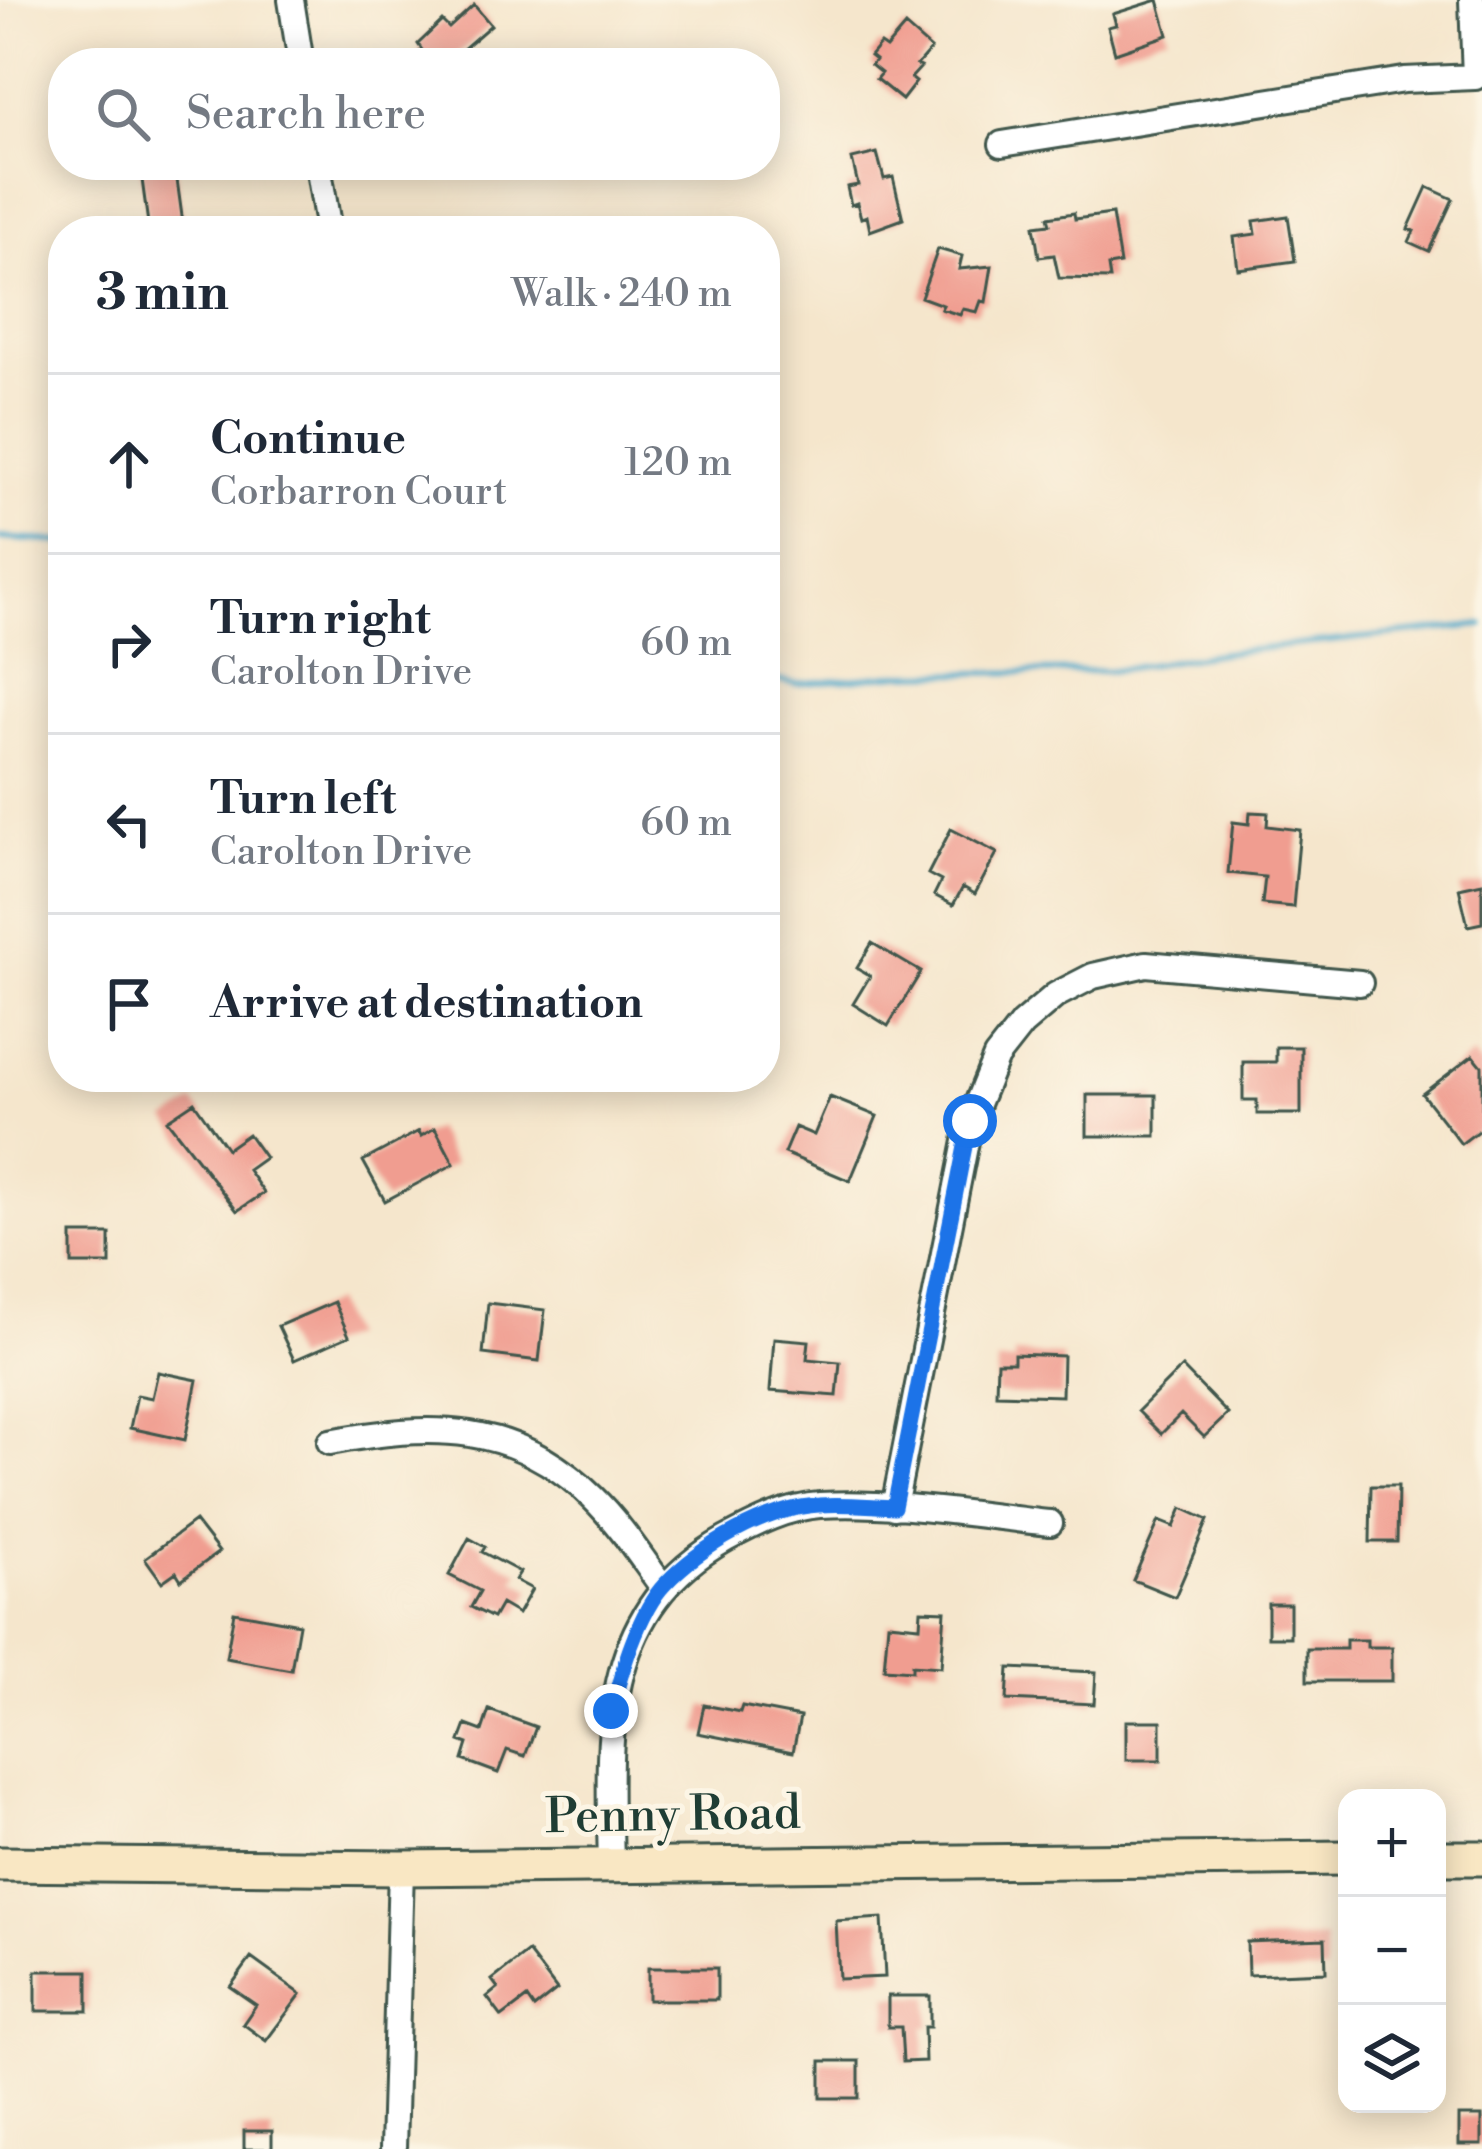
<!DOCTYPE html>
<meta charset="utf-8">
<style>
:root{--surface:#fff;--page:#f2f2f3;--text:#1f2937;--muted:#747a83;--line:#e0e1e3}
body{margin:0;font-family:"Libre Bodoni",serif;background:var(--page);color:var(--text)}
.controls{position:absolute;right:36px;bottom:36px;display:grid;overflow:hidden;border-radius:24px;box-shadow:0 6px 30px #0003}
.controls button{width:108px;height:108px;display:grid;place-items:center;padding:0;border:0;border-bottom:3px solid var(--line);background:var(--surface);color:var(--text);font:60px sans-serif}
.stop{position:absolute;width:36px;height:36px;margin:-27px;border:9px solid #1a73e8;border-radius:50%;background:#fff}
.stop.end{background:#1a73e8;border-color:#fff;box-shadow:0 3px 12px #0008}
.list{margin:0;padding:0;list-style:none}
h2{display:flex;justify-content:space-between;align-items:center;height:156px;margin:0;padding:0 48px;font-size:51px}
h2 small{font-size:39px;font-weight:400;color:var(--muted)}
.list li{display:grid;grid-template-columns:78px 1fr auto;gap:36px;align-items:center;box-sizing:border-box;height:180px;padding:0 48px;border-top:3px solid var(--line)}
.list b{display:block;font-size:45px;white-space:nowrap}
.list p{margin:0;font-size:39px;white-space:nowrap;color:var(--muted)}
.list em{font-size:39px;font-style:normal;color:var(--muted)}
.icon{flex:none;width:66px;height:66px;fill:none;stroke:currentColor;stroke-width:2;stroke-linecap:round;stroke-linejoin:round}
.map{position:relative;flex:none;width:1482px;height:2149px;overflow:hidden}
.search{position:absolute;background:var(--surface);box-shadow:0 6px 30px #0003;left:48px;top:48px;width:732px;height:132px;display:flex;align-items:center;gap:30px;box-sizing:border-box;padding:0 42px;border-radius:48px;color:var(--muted);font-size:45px}
.panel{position:absolute;background:var(--surface);box-shadow:0 6px 30px #0003;left:48px;top:216px;width:732px;height:876px;border-radius:48px}
.map>svg:first-child{display:block}
.lines{fill:none;stroke-linecap:round;stroke-linejoin:round}
.stream{stroke:#4aa7c9;stroke-width:6}
.building{fill:#f09d90}
.street-casing{stroke:#3f564b;stroke-width:30}
.secondary-casing{stroke:#3f564b;stroke-width:39}
.street{stroke:#fff;stroke-width:24}
.secondary{stroke:#f9e7c3;stroke-width:33}
.route{stroke:#1a73e8;stroke-width:15}
.labels{text-anchor:middle;dominant-baseline:central;stroke-width:10;stroke-linejoin:round;paint-order:stroke}
.street-label{font-size:48px;fill:#1f3d34;stroke:#fcf5e5}
</style>
<div class="map">
<svg width="1482" height="2149" viewBox="0 0 1482 2149">
<rect width="100%" height="100%" fill="#fcf5e5"/>
<filter id="ink" filterUnits="userSpaceOnUse"><feTurbulence type="fractalNoise" baseFrequency=".00833" numOctaves="2"/><feDisplacementMap in="SourceGraphic" scale="24" xChannelSelector="R" yChannelSelector="G"/><feConvolveMatrix kernelMatrix="1 2 1 2 8 2 1 2 1" color-interpolation-filters="sRGB"/></filter>
<filter id="wash" filterUnits="userSpaceOnUse"><feTurbulence type="fractalNoise" baseFrequency=".004" numOctaves="4" result="noise"/><feDisplacementMap in="SourceGraphic" scale="48" xChannelSelector="R" yChannelSelector="G"/><feGaussianBlur stdDeviation="2.7" result="paint"/><feColorMatrix in="noise" values="0 0 0 0 0 0 0 0 0 0 0 0 0 0 0 0 0 1.4 0 .05"/><feComposite in="paint" operator="in"/></filter>
<g filter="url(#wash)">
<rect width="100%" height="100%" fill="#f5e6cc"/>
<g class="lines">
<path class="stream" d="M0,538L63,542
M765,678L796,684L902,674L1110,671L1221,653L1482,625"/>
</g>
<g id="blocks">
<path class="building" d="M1158,0L1168,35L1115,53L1108,27L1116,25L1113,14Z
M474,5L491,25L447,63H428L419,52L422,50L418,44L442,21L449,28Z
M905,26L931,49L917,65L921,67L911,78L916,82L902,100L876,79L881,73L871,65L875,60L870,56L880,44L886,48Z
M877,153L884,179L893,177L903,219L870,231L867,216L861,218L857,203L851,205L847,187L858,185L852,159Z
M140,165H175L184,231H149Z
M1427,187L1453,199L1429,251L1409,242L1414,231L1408,229Z
M1074,213L1075,219L1112,214L1120,264L1108,266L1110,279L1059,278L1054,255L1039,257L1034,226L1050,224L1048,217Z
M1288,216L1295,261L1238,269L1234,237L1256,234L1254,221Z
M938,249L962,256L959,269L992,266L986,302L981,301L977,312L963,309L960,315L941,309L943,305L921,297Z
M1250,812L1268,813L1267,826L1300,830L1293,907L1262,904L1265,877L1228,873L1233,822L1249,824Z
M951,829L997,853L975,894L963,887L953,905L934,895L941,881L928,874Z
M1482,883V923L1468,926L1459,888Z
M872,943L921,972L888,1026L853,1004L870,976L857,968Z
M1276,1047H1301V1114H1257V1100H1243V1062H1276Z
M1473,1055L1482,1066V1128L1461,1144L1422,1094Z
M1087,1095H1156V1136H1087Z
M830,1097L877,1116L850,1181L784,1153L795,1127L814,1135Z
M194,1102L227,1149L248,1134L265,1158L248,1170L264,1193L237,1211L167,1120Z
M435,1128L454,1164L385,1201L363,1161L419,1131L421,1136Z
M72,1234H110V1264H72Z
M334,1302L349,1336L294,1360L278,1326Z
M488,1303L545,1310L539,1361L483,1354Z
M774,1338L809,1341L807,1359L840,1362L837,1396L770,1391Z
M1014,1354L1063,1356L1062,1396L996,1394L997,1362H1014Z
M1182,1367L1228,1414L1204,1437L1181,1414L1161,1434L1138,1411Z
M158,1372L197,1380L185,1440L130,1428L137,1395L152,1398Z
M1371,1486H1398L1397,1542H1370Z
M1182,1508L1208,1520L1175,1597L1133,1580L1159,1521L1174,1527Z
M195,1521L219,1552L181,1580L176,1572L162,1582L145,1558Z
M469,1538L485,1547L482,1552L520,1572L515,1580L532,1589L518,1614L501,1604L493,1618L471,1607L480,1591L449,1575Z
M1268,1604H1290V1637H1268Z
M921,1610L945,1611L941,1667L912,1665V1671L884,1669L888,1623L920,1626Z
M234,1612L299,1624L291,1670L226,1658Z
M1346,1640H1367V1647H1392V1681H1307V1649H1346Z
M1009,1668L1096,1672L1094,1704L1007,1700Z
M704,1705L740,1712L742,1706L800,1717L793,1752L698,1733Z
M489,1710L536,1727L525,1756L507,1750L498,1773L463,1760L468,1744L460,1741L466,1725L482,1731Z
M1126,1721H1161V1760H1126Z
M882,1918L885,1977L839,1979L836,1921Z
M1325,1939L1326,1972L1248,1975L1247,1942Z
M528,1952L557,1990L534,2008L527,1998L502,2017L487,1997L498,1988L492,1980Z
M251,1958L301,1994L266,2041L243,2024L256,2005L230,1987Z
M648,1968H717V2000H648Z
M36,1971H88V2011H36Z
M888,1996H930V2027H924L925,2061L903,2062L901,2027H888Z
M821,2061H859V2098H821Z
M1459,2116H1482V2145H1459Z
M244,2131H272V2149H244Z"/>
</g>
</g>
<g filter="url(#ink)">
<use href="#blocks" fill-opacity="0" stroke="#3f564b" stroke-width="3"/>
<g class="lines">
<defs>
<path id="street" d="M291,0L301,63
M1002,144L1404,80L1475,77L1472,0
M318,165L329,231
M330,1442C429,1423 515,1421 592,1497C619,1523 640,1556 662,1586
M894,1507L970,1121L996,1057L1022,1024L1056,995L1093,976L1146,964L1360,983
M611,1864C608,1737 598,1611 726,1539C754,1524 787,1507 820,1505C896,1501 974,1515 1050,1523
M393,2149L401,1868"/>
<path id="secondary" d="M1437,1858H1482
M0,1864L401,1868L1347,1858"/>
</defs>
<use href="#street" class="street-casing"/>
<use href="#secondary" class="secondary-casing"/>
<use href="#street" class="street"/>
<use href="#secondary" class="secondary"/>
</g>
</g>
<g class="lines" filter="url(#ink)">
<path class="route" d="M611,1711C621,1674 638,1612 665,1584C701,1546 766,1508 819,1505C844,1503 869,1506 894,1507L970,1121"/>
</g>
<g class="labels">
<g class="street-label">
<text transform="translate(673 1816) rotate(-1)">Penny Road</text>
</g>
</g>
</svg>
<div class="controls">
<button>+</button>
<button>−</button>
<button><svg class="icon" aria-label="layers" viewBox="0 0 24 24"><path d="M12 4l9 5-9 5-9-5zM3 14l9 5 9-5"/></svg></button>
</div>
<div class="stop" style="left:970px;top:1121px"></div>
<div class="stop end" style="left:611px;top:1711px"></div>
<div class="search"><svg class="icon" aria-label="search" viewBox="0 0 24 24"><circle cx="10" cy="10" r="6"/><path d="M15 15l6 6"/></svg>Search here</div>
<section class="panel">
<h2>3 min<small>Walk · 240 m</small></h2>
<ul class="list">
<li><svg class="icon" aria-label="ahead" viewBox="0 0 24 24"><path d="M12 20V5M6 11l6-6 6 6"/></svg><div><b>Continue</b><p>Corbarron Court</p></div><em>120 m</em></li>
<li><svg class="icon" aria-label="right" viewBox="0 0 24 24"><path d="M7 20v-9h11M14 6l5 5-5 5"/></svg><div><b>Turn right</b><p>Carolton Drive</p></div><em>60 m</em></li>
<li><svg class="icon" aria-label="left" viewBox="0 0 24 24"><path d="M17 20v-9H6M10 6l-5 5 5 5"/></svg><div><b>Turn left</b><p>Carolton Drive</p></div><em>60 m</em></li>
<li><svg class="icon" aria-label="arrive" viewBox="0 0 24 24"><path d="M6 21V4h12l-3 4 3 4H6"/></svg><div><b>Arrive at destination</b></div></li>
</ul>
</section>
</div>
